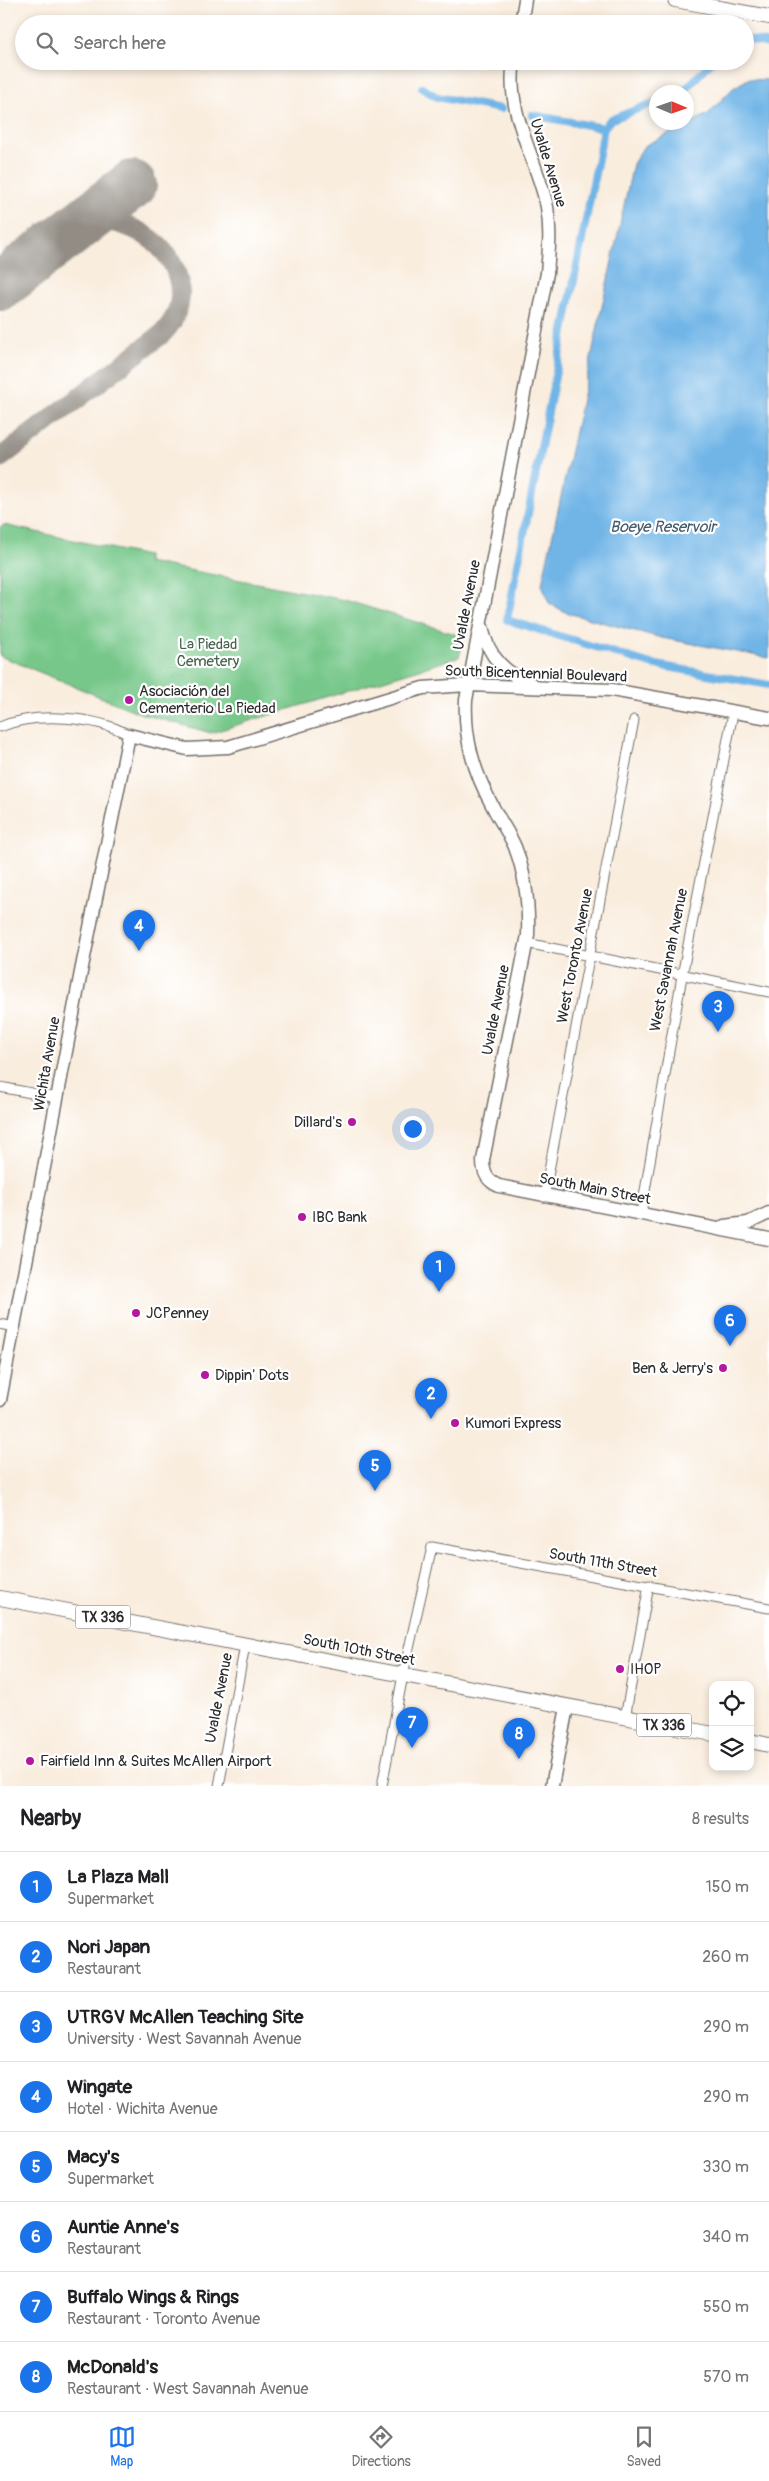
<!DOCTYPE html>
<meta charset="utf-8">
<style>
:root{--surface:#fff;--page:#f2f2f2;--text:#202124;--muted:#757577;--line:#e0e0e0;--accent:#1a73e8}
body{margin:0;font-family:Pangolin,sans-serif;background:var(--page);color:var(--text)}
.controls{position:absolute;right:15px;bottom:15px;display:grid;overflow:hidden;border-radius:10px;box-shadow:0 2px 8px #0003}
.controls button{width:45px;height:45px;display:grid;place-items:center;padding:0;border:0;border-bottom:1px solid var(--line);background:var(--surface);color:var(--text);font:25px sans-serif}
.compass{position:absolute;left:649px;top:85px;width:45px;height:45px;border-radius:50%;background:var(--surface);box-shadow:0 2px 8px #0003;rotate:92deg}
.you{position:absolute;left:412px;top:1128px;width:18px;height:18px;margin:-12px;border:4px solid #fff;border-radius:50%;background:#1a73e8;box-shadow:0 0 0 8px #1a73e833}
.badge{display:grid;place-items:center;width:32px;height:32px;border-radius:50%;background:var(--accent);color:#fff;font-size:16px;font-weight:700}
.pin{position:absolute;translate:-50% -41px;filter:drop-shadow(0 1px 2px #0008)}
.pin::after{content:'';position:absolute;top:26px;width:18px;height:15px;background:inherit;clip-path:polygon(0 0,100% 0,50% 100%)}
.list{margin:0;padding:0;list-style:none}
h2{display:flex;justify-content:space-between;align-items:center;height:65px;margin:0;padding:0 20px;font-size:21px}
h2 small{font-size:16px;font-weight:400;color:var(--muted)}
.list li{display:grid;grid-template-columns:32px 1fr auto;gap:15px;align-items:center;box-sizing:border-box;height:70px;padding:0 20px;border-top:1px solid var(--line)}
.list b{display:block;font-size:19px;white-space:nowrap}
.list p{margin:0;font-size:16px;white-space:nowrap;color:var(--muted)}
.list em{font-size:16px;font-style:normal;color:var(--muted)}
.icon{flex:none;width:28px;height:28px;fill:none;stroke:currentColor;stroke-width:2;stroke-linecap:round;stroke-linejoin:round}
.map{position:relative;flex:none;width:769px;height:1786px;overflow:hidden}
.search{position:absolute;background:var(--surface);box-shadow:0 2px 8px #0003;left:15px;right:15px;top:15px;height:55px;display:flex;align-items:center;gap:12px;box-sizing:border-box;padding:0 18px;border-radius:28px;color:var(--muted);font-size:19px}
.sheet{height:625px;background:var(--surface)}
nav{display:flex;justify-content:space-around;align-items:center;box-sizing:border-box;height:70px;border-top:1px solid var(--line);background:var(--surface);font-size:14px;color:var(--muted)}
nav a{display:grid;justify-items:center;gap:2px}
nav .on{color:var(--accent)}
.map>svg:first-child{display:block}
.green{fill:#76c789;stroke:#50795a}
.water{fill:#71b5e7;stroke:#4e7089}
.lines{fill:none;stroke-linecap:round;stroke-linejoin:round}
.canal{stroke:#71b5e7;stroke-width:8}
.taxiway{stroke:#928c84;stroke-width:20}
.runway{stroke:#928c84;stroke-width:50}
.street-casing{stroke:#736f6a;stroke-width:11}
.secondary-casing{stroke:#736f6a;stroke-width:15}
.primary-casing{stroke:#736f6a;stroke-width:16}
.street{stroke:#fff;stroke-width:9}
.secondary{stroke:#fff;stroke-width:12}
.primary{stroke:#fff;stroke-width:14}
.poi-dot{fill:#b5179e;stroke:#fff;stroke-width:2}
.labels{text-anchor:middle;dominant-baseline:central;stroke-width:4.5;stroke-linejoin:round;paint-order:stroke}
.shield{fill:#fff;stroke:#6b6b6b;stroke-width:1}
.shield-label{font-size:14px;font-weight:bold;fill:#2b2b2b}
.street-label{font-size:15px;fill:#2b2b2b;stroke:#fff}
.park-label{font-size:15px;fill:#45624c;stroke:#fff}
.poi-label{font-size:15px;fill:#2b2b2b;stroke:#fff;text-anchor:start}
.water-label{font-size:16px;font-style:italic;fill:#445b6d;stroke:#fff}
</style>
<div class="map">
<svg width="769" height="1786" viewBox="0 0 769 1786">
<rect width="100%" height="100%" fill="#fff"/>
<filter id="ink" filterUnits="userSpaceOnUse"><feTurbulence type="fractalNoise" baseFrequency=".02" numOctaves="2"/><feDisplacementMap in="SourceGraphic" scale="10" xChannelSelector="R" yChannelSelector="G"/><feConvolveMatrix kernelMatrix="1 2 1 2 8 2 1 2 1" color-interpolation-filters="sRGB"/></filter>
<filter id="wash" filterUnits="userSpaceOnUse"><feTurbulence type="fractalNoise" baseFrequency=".0096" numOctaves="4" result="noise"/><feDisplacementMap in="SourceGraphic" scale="20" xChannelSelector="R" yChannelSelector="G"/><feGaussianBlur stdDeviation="1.12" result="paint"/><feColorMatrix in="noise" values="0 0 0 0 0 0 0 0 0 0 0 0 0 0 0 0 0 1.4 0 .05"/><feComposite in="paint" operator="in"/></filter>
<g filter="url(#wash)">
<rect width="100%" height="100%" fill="#f9edde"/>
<path class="green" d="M4,525L147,556V562L345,600L465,637L459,657L211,733L142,714L0,656V527Z"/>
<path class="water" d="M748,79L769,80V658L662,638L567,613L549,603L542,584L633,164L644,146L708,114L733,88Z"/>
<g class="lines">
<path class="canal" d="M745,39L769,44
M422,88L437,97L501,109
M683,92L712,61
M656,102L610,120L604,128L507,620L651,664L769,685
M532,115L604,128"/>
<path class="taxiway" d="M0,458L162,334C196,300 178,253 140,232C126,224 108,221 93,216"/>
<path class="runway" d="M0,286L132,185"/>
</g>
</g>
<g filter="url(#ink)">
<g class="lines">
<defs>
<path id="street" d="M0,727C35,712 96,716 129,735
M526,943L769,992
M0,1087L57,1098
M544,1197L634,720
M641,1214L682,976L733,713
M0,1324L14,1327
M625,1718L649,1585
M219,1786L245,1645
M382,1786L403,1675L432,1547L769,1608"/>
<path id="secondary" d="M521,24L525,0
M514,61C505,113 537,158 547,207C551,230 549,250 547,273L466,700C464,739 474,772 493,807C500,821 509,833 515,847C526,876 529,904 528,935L483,1160C483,1173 487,1181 499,1186L769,1239
M482,627C488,657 505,674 534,685
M724,1226L748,1223L769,1213
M0,1400L81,972L129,735L187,749L228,747L423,688L467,685L612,690L769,718
M552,1786L567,1707"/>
<path id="primary" d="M675,0L769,17
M0,1598L713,1734
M750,1741L769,1745"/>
</defs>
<use href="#street" class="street-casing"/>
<use href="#secondary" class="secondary-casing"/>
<use href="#primary" class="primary-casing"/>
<use href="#street" class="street"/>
<use href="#secondary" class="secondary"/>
<use href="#primary" class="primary"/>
</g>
</g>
<g class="poi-dot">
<circle cx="129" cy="700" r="5"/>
<circle cx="352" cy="1122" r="5"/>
<circle cx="302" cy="1217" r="5"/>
<circle cx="136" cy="1313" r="5"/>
<circle cx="723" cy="1368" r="5"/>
<circle cx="205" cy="1375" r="5"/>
<circle cx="455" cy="1423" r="5"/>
<circle cx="620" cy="1669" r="5"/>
<circle cx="30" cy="1761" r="5"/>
</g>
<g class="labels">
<g class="shield">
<rect x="75.5" y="1605.5" width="55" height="23" rx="4"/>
<rect x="636.5" y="1713.5" width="55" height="23" rx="4"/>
</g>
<g class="shield-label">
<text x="103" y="1617">TX 336</text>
<text x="664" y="1725">TX 336</text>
</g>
<g class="street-label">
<text transform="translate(548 163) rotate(73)">Uvalde Avenue</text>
<text transform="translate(467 605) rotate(-79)">Uvalde Avenue</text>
<text transform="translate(536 674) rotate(2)">South Bicentennial Boulevard</text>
<text transform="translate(575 956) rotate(-79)">West Toronto Avenue</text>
<text transform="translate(669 960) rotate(-79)">West Savannah Avenue</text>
<text transform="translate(496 1010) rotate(-79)">Uvalde Avenue</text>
<text transform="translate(47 1064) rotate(-80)">Wichita Avenue</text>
<text transform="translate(595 1189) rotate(11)">South Main Street</text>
<text transform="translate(603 1563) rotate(10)">South 11th Street</text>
<text transform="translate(359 1650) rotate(11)">South 10th Street</text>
<text transform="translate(219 1698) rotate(-79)">Uvalde Avenue</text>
</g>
<g class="park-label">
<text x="208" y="644">La Piedad<tspan x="208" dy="17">Cemetery</tspan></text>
</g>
<g class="poi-label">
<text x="139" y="691">Asociación del<tspan x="139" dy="17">Cementerio La Piedad</tspan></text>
<text x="342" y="1122" text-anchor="end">Dillard's</text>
<text x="312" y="1217">IBC Bank</text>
<text x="146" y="1313">JCPenney</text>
<text x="713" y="1368" text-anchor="end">Ben &amp; Jerry's</text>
<text x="215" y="1375">Dippin' Dots</text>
<text x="465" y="1423">Kumori Express</text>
<text x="630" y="1669">IHOP</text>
<text x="40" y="1761">Fairfield Inn &amp; Suites McAllen Airport</text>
</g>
<g class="water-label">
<text x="663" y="527">Boeye Reservoir</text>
</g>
</g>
</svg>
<div class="controls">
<button><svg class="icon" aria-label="locate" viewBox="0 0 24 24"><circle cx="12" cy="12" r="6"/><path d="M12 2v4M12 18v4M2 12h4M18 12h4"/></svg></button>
<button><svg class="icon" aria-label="layers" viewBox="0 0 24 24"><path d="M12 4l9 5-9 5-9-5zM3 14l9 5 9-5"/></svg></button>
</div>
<svg class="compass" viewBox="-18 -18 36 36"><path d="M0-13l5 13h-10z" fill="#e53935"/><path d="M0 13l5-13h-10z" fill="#757577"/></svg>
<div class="you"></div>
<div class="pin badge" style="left:439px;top:1292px">1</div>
<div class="pin badge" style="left:431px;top:1419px">2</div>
<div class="pin badge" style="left:718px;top:1032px">3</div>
<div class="pin badge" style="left:139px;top:951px">4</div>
<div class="pin badge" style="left:375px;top:1491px">5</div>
<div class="pin badge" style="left:730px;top:1346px">6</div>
<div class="pin badge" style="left:412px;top:1748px">7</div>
<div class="pin badge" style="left:519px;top:1759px">8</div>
<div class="search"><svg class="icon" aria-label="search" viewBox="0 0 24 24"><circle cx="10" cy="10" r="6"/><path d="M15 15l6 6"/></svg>Search here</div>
</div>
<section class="sheet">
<h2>Nearby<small>8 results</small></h2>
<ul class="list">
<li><span class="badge">1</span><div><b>La Plaza Mall</b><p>Supermarket</p></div><em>150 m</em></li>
<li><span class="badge">2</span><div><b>Nori Japan</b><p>Restaurant</p></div><em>260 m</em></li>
<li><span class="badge">3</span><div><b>UTRGV McAllen Teaching Site</b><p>University · West Savannah Avenue</p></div><em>290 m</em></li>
<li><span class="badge">4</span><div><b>Wingate</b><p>Hotel · Wichita Avenue</p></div><em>290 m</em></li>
<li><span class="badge">5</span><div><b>Macy's</b><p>Supermarket</p></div><em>330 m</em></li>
<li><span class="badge">6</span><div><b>Auntie Anne's</b><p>Restaurant</p></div><em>340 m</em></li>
<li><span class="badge">7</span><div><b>Buffalo Wings &amp; Rings</b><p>Restaurant · Toronto Avenue</p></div><em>550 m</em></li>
<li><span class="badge">8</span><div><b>McDonald's</b><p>Restaurant · West Savannah Avenue</p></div><em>570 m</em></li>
</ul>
</section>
<nav>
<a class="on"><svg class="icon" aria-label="map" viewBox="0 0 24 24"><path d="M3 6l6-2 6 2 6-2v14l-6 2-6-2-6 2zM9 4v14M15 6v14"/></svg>Map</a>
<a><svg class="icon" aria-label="directions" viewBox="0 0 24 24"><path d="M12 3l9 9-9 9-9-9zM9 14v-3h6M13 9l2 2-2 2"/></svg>Directions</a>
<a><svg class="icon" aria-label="saved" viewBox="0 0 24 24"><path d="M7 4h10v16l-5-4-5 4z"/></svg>Saved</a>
</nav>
